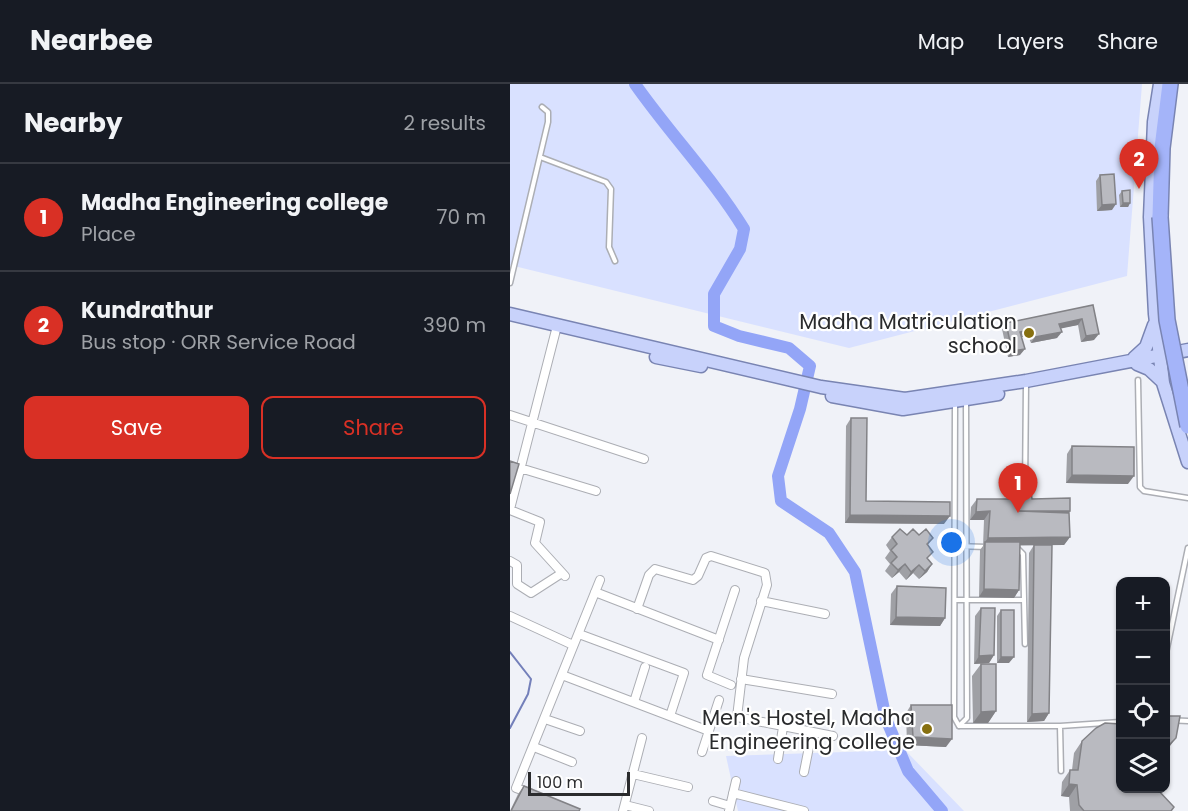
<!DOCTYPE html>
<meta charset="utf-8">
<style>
:root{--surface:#171b24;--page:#20242c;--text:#f1f3f6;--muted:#9ea1a6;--line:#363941;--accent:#d93025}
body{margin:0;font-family:Poppins,sans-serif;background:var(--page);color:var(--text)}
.controls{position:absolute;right:18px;bottom:18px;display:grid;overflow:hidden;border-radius:12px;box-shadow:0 2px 4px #0004}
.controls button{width:54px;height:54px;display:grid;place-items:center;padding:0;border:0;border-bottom:2px solid var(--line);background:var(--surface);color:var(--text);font:30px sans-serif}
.scale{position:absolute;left:18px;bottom:15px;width:102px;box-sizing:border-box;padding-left:6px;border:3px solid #2a2b2d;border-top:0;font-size:16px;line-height:21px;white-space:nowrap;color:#2a2b2d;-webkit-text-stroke:4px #fff;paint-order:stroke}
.you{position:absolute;left:442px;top:459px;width:21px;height:21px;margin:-15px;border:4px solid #fff;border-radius:50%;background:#1a73e8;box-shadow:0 0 0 9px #1a73e833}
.badge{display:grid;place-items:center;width:39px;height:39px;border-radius:50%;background:var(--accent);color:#fff;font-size:20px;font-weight:700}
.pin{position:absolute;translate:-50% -50px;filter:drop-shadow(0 2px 3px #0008)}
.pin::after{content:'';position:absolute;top:32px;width:21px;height:18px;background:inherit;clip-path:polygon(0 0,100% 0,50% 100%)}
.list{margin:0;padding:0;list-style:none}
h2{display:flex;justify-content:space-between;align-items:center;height:78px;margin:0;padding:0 24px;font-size:26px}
h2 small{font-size:20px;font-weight:400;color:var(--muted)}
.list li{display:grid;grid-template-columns:39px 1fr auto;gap:18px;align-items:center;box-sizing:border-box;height:108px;padding:0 24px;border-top:2px solid var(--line)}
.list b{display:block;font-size:22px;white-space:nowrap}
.list p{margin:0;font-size:20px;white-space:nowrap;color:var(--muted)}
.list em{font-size:20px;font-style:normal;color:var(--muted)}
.actions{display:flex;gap:12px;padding:18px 24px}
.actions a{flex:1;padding:14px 0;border:2px solid var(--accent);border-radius:12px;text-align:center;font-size:21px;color:var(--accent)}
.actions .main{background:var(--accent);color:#fff}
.icon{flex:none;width:33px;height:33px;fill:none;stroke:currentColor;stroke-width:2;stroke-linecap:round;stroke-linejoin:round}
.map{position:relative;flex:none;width:678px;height:727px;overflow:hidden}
header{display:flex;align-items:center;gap:36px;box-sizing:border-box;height:84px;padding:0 30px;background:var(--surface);border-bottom:2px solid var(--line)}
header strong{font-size:28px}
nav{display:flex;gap:33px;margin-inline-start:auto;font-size:21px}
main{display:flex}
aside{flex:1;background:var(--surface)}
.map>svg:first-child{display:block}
.green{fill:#d9e1ff}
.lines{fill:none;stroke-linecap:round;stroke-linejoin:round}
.stream{stroke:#7480ba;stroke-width:2}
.river{stroke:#93a5f7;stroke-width:12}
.lane-casing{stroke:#acaeb4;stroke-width:7}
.street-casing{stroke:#acaeb4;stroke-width:10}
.primary-casing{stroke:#7984b2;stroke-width:15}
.highway-casing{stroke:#7984b2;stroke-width:18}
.lane{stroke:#fff;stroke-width:4}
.street{stroke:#fff;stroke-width:8}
.primary{stroke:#c8d2fb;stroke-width:12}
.highway{stroke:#a4b4f9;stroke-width:15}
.highway-bridge-casing{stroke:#7984b2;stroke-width:18;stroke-linecap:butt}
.highway-bridge{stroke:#a4b4f9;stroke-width:15}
.wall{fill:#9fa0a5}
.shaded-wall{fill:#828286}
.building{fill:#b9bac0;stroke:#828286;stroke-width:1.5}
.poi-dot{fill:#877010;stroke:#fff;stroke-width:2}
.labels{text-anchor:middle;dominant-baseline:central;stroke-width:4.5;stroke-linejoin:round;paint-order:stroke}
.poi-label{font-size:21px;fill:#2a2b2d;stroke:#fff;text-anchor:end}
</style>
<header>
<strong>Nearbee</strong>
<nav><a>Map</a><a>Layers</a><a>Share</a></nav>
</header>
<main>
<aside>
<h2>Nearby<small>2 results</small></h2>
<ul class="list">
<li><span class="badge">1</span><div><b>Madha Engineering college</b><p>Place</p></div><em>70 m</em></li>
<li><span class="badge">2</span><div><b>Kundrathur</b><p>Bus stop · ORR Service Road</p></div><em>390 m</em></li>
</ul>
<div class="actions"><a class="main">Save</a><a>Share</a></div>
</aside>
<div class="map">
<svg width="678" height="727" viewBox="0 0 678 727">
<rect width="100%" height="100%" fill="#f0f2f8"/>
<path class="green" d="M0,0H632L617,192L339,264L0,181Z
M395,666L454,727H228L216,672Z"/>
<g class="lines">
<path class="stream" d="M0,568L21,595L18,610L0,644"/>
<path class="river" d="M125,0C160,50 202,93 234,145L230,165L204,210V242L229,252L279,264L300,282L290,325L268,392L271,417L319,449L345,488L376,635L398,687L432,727"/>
<defs>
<path id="lane" d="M30,73L96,98L101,105L99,163L105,177
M0,199L38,38V28L32,23
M628,296L630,403L634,407L678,414
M445,320L444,633L449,642
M515,408L516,299
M444,462L477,463
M508,465L513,470L515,560
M445,516H514
M656,569L678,464
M656,636L678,637
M449,642L457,634L456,316
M449,642H550L551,687
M550,642L610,638"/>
<path id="street" d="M0,331L134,375
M10,384L86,407
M0,425L47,242
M0,426L30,438L25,459L55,492
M0,477L7,481V500L21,509L52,489
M85,508L209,556
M251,517L315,530
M127,525L139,491L145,485L183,496L188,492L196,474L201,472L255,489L257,501L234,574L227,633L323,652
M0,532L63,561
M69,550L174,589L160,632
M52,591L199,647
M231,595L322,610
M221,601L197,591L225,506
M124,618L135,583
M35,635L70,647
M24,663L62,678
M192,668L209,616
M268,675L273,643
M294,688L302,648
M123,690L178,703
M20,709L6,704L90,496
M223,709L294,727
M203,717L220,722
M115,721L139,727
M113,727L132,654
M219,727L226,697"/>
<path id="primary" d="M650,0L644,38L640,133L645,230L653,299L678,378
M0,230L311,303L395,315L516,297L678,266
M146,273L191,282
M624,274L636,263L644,241
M627,280L639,285L653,298
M322,312L393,325L488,310"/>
<path id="highway" d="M650,133L652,64L660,0"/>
</defs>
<use href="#lane" class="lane-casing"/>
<use href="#street" class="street-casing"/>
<use href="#primary" class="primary-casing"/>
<use href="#highway" class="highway-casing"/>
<use href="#lane" class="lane"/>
<use href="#street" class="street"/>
<use href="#primary" class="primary"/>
<use href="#highway" class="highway"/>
<defs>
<path id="highway-bridge" d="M650,133L657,236L678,342"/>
</defs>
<use href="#highway-bridge" class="highway-bridge-casing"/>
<use href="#highway-bridge" class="highway-bridge"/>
</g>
<path class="wall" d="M590,91L602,126L587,127L586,97Z
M612,107L620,119L618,123H610L609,111Z
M583,221L584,256L571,258L568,241L550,244L547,254L521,259L518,252L511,253L510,271L498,273L492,245L496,239Z
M341,334L356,417L434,440L335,439L336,342Z
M562,362L618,400L556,399L557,370Z
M506,409L560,427L559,429L560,453L554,461H530L539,629L534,637L517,638L519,469L524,461H510L509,506L504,514L469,513L470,466L473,462L474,436H460L461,423L467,415H502Z
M397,451H409L423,454L418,461V475L422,480L417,488L409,495L403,489L396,496L389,488L382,494L375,487L380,480L375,474L380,467L376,461L382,453Z
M387,502L435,534L430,542L380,541L381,510Z
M471,524L484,571L479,579L464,580L465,532Z
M491,526L499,579H487V532Z
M471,580L486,627L478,639H463L462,592Z
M401,621L436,663L397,661L396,629Z
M572,657L610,705H652L650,708L664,723L661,727H560L559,713L551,712L552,698L560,686H562L564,669Z
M14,702L69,727H0L8,710Z"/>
<path class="shaded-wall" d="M613,119H620L618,123H610Z
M606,120L602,126L587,127L592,121Z
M572,235L568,241L544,246L549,240Z
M522,245L518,252L506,254L510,248Z
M552,248L547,254L521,259L525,253Z
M589,250L584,256L571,258L576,252Z
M515,265L510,271L498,273L502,267Z
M562,391L624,392L618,400L556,399Z
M480,427L474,436H460L466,428Z
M509,427H560L555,435Z
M340,431L440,432L434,440L335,439Z
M560,453L554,461L475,462V458L478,454Z
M395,480L389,488L382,494L388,486Z
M422,480L417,488L409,495L415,487Z
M409,481L403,489L396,496L401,488Z
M474,505L509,506L504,514L469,513Z
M386,533L435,534L430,542L380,541Z
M484,571L479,579L464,580L469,572Z
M491,573H504L499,579H487Z
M486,627L478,639H463L471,628Z
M539,629L534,637L517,638L522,630Z
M403,653L442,655L436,663L397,661Z
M666,654L657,666L656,668V664Z
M559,700L567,701L559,713L551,712Z"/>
<path class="building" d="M604,90L606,120L592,121L590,91Z
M620,106V119H613L612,107Z
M583,221L589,250L576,252L572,235L549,240L552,248L525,253L522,245L510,248L515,265L502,267L496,239Z
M341,334H357L356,417L440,418V432L340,431Z
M562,362L624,363V392L562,391Z
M0,377L9,380L0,410Z
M514,404L521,407L522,415L560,414V427H509L559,429L560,453L478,454L480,427L466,428L467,415H504L506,409Z
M390,445L397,451L403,445L409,451L416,445L423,454L417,460L423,468L417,474L422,480L415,487L409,481L401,488L395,480L388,486L381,479L387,473L381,466L387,460L382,453Z
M475,458H510L509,506L474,505Z
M524,461H542L539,629L522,630Z
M387,502L436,504L435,534L386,533Z
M471,524H485L484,571L469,572Z
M491,526H504V573H491Z
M471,580H486V627L471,628Z
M401,621H442V655L403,653Z
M656,632H670L666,654L656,664Z
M595,639L610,640V705H649L648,706L664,723L661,727H574L569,721L567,701L559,700L560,686H568L572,657L586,644Z
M656,685L657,688L658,696L656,698Z
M14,702L70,725L69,727H1Z"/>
<g class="poi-dot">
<circle cx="519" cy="249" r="6"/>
<circle cx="417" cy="645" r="6"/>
</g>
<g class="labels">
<g class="poi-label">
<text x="507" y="237">Madha Matriculation<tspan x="507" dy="24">school</tspan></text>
<text x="405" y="633">Men's Hostel, Madha<tspan x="405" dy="24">Engineering college</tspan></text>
</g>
</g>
</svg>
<div class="controls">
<button>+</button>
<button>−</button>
<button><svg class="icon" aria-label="locate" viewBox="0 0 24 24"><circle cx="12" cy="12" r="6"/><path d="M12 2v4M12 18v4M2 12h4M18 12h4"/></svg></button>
<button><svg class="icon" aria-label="layers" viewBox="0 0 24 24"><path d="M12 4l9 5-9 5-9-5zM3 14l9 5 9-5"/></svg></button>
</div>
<div class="scale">100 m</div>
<div class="you"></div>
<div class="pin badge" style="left:508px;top:429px">1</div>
<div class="pin badge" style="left:629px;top:105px">2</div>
</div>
</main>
